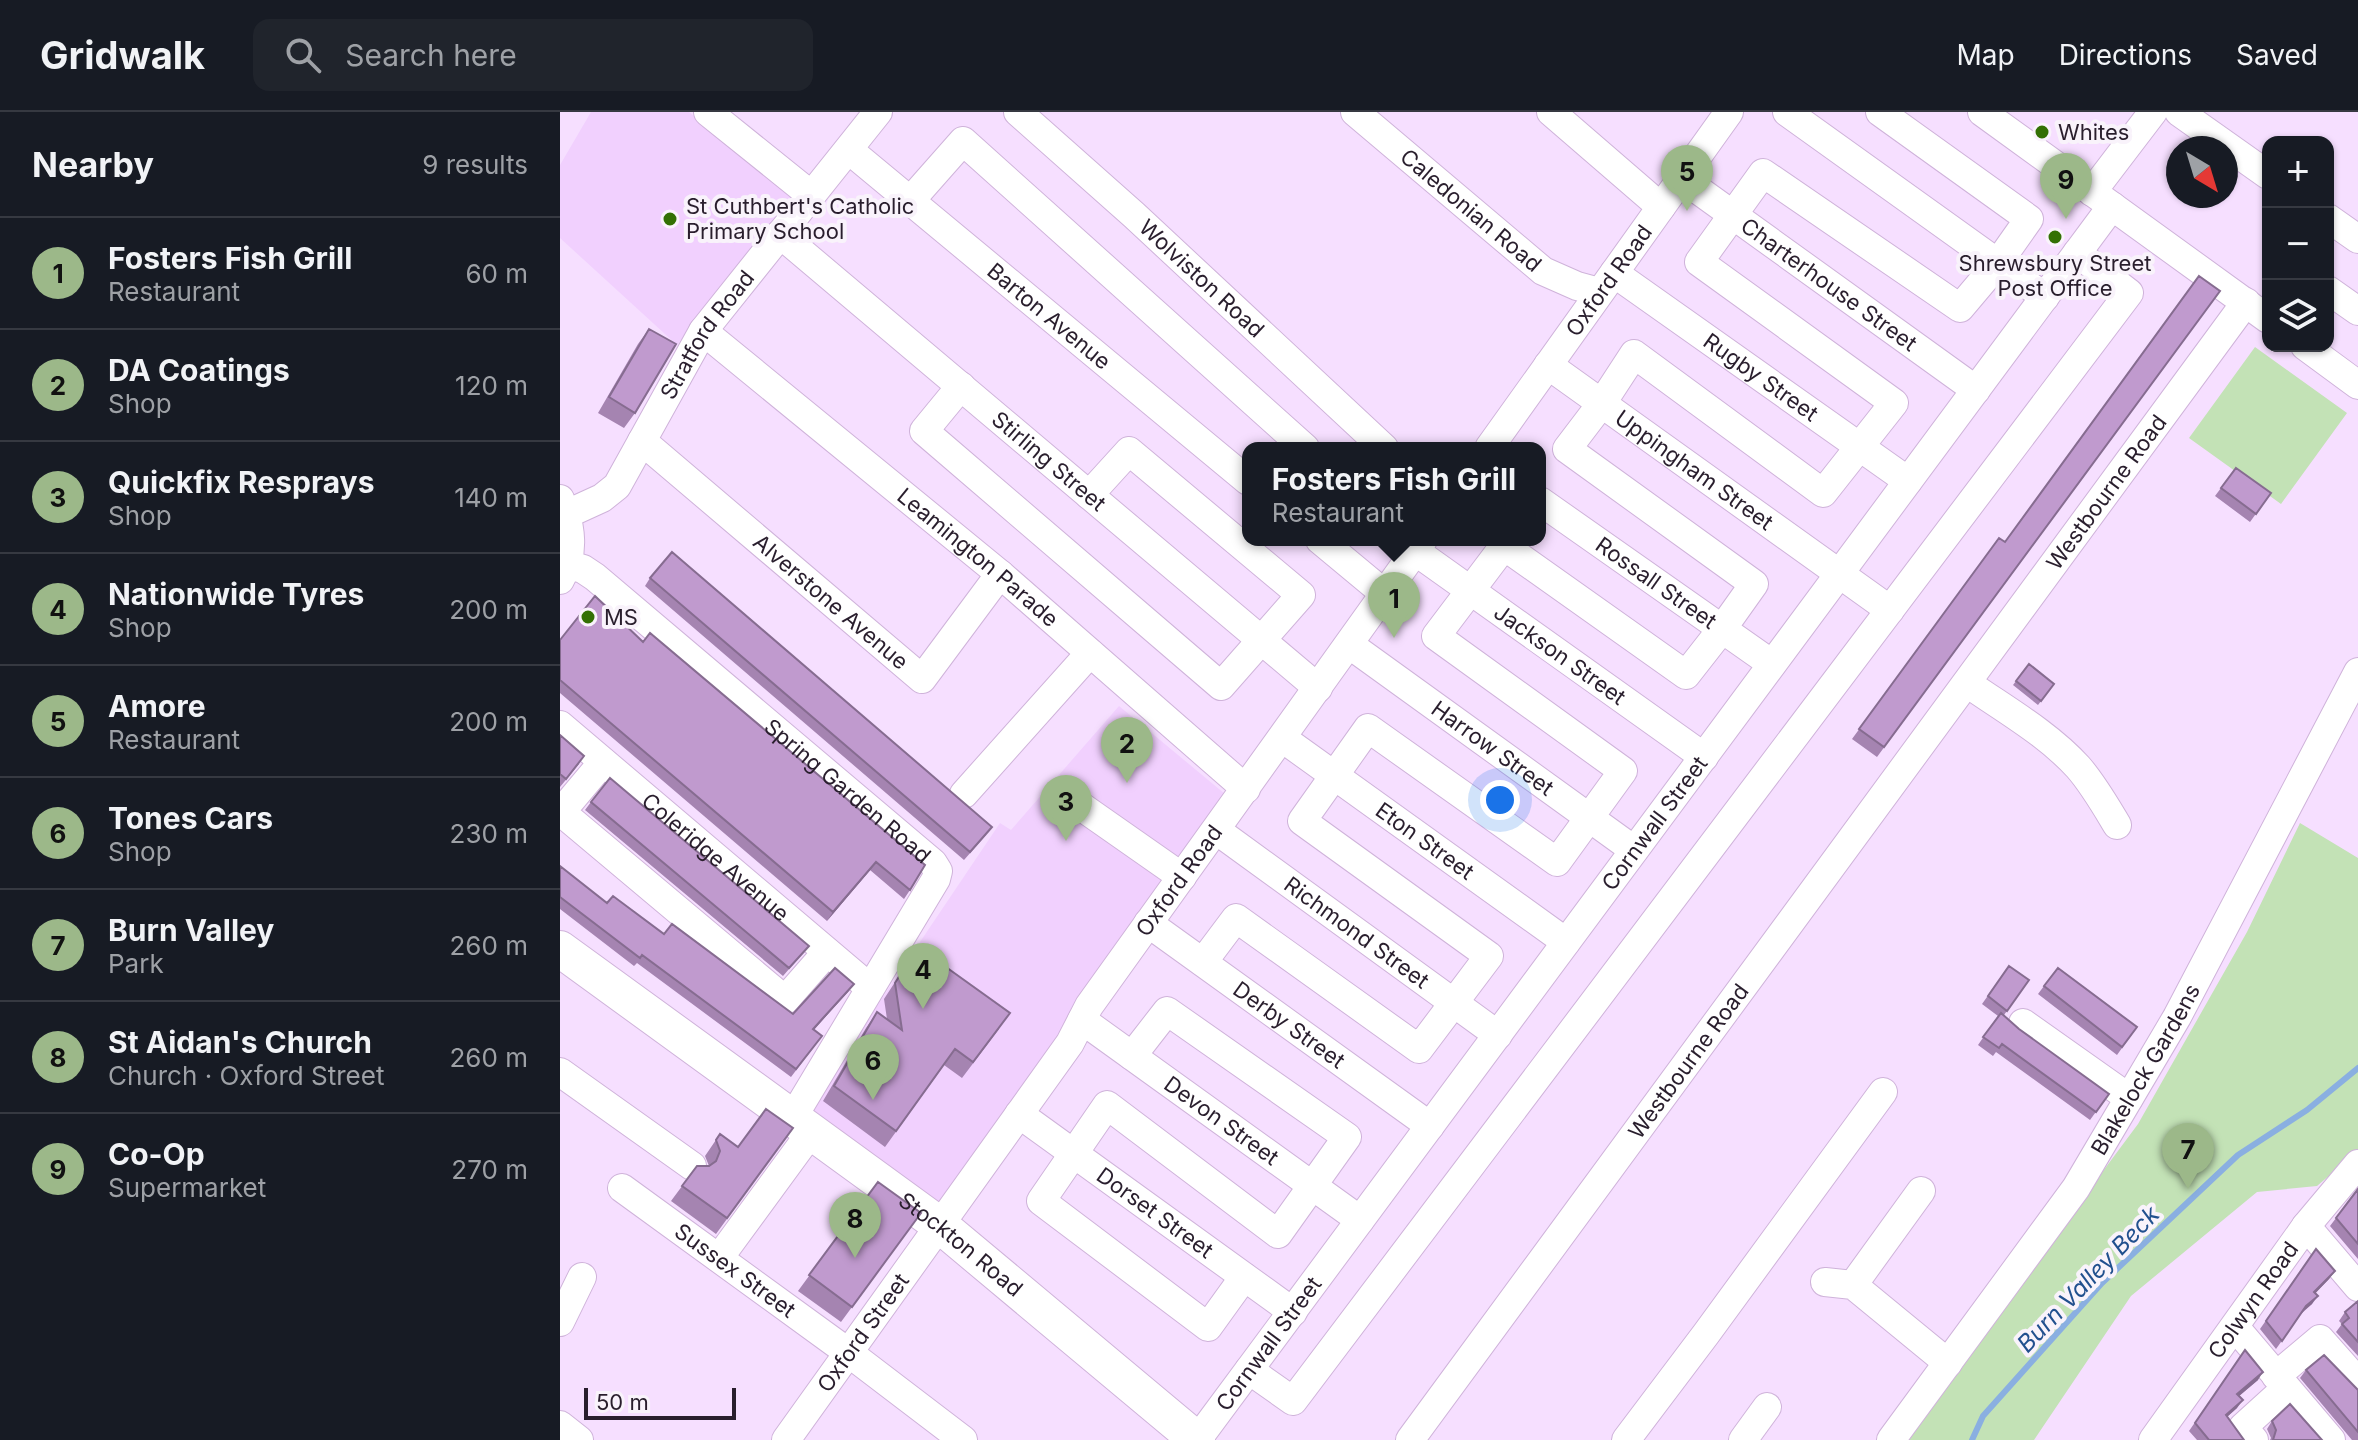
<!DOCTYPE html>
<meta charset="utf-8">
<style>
:root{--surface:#171b24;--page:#20242c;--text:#f1f3f6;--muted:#9ea1a6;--line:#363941;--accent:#9cb889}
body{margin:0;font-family:Inter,sans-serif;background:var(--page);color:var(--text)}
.controls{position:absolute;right:24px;top:24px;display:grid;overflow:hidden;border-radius:16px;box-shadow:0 2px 6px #0004}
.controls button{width:72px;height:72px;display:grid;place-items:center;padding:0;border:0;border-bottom:2px solid var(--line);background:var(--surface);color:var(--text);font:40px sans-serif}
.compass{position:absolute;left:1606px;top:24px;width:72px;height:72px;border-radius:50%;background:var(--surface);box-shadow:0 2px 6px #0004;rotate:142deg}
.scale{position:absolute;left:24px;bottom:20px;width:152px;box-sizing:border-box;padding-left:8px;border:4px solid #291e2d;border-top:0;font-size:22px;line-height:28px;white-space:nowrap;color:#291e2d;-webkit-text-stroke:6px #f9f3fb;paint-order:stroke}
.you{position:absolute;left:940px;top:688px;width:28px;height:28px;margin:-20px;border:6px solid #fff;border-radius:50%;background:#1a73e8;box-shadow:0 0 0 12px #1a73e833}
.badge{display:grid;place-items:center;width:52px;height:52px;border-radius:50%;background:var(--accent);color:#111;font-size:26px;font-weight:700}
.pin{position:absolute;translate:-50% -66px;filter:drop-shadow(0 2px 4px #0008)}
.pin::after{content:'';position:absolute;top:42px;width:28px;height:24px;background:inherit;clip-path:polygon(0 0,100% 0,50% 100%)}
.popup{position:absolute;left:682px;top:330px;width:304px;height:104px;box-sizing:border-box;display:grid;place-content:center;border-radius:16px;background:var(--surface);filter:drop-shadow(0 2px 6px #0005);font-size:26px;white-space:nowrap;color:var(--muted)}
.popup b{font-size:30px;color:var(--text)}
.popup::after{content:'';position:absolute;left:50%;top:100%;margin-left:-16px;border:16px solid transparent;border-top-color:var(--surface)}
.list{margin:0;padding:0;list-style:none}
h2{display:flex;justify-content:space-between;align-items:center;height:104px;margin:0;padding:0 32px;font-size:34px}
h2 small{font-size:26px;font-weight:400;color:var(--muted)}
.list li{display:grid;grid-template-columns:52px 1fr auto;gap:24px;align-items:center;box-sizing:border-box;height:112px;padding:0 32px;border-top:2px solid var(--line)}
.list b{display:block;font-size:30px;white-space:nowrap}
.list p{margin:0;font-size:26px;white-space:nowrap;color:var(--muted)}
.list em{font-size:26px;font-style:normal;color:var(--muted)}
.icon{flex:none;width:44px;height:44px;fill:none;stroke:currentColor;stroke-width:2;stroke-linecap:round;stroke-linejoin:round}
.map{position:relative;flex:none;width:1798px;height:1328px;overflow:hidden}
header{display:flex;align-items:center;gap:48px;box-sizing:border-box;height:112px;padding:0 40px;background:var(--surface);border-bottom:2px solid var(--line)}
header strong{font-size:38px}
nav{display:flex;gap:44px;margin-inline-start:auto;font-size:28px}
.search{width:560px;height:72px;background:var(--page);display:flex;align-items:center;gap:20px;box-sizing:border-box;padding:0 28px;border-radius:16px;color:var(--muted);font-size:30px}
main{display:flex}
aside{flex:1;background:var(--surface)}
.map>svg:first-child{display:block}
.built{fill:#f1d0fe}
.green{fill:#c3e2b6}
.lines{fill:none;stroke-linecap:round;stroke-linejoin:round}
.stream{stroke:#8aafe1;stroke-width:6}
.minor-casing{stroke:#cfb3da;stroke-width:30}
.major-casing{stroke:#cfb3da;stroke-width:38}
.minor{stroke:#fff;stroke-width:28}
.major{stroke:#fff;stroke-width:36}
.wall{fill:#a584b1}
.shaded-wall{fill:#866c90}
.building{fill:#c09ace;stroke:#866c90;stroke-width:2}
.poi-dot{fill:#337004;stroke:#f9f3fb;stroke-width:3}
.labels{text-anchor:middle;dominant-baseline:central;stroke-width:8;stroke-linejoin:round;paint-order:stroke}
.poi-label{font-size:22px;fill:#291e2d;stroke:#f9f3fb;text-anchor:start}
.street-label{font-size:22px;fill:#291e2d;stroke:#f9f3fb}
.water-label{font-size:24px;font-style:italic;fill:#21508e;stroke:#f9f3fb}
</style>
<header>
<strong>Gridwalk</strong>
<div class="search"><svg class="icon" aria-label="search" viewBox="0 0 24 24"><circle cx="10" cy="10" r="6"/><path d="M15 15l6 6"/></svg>Search here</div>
<nav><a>Map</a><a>Directions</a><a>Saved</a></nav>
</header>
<main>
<aside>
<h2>Nearby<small>9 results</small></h2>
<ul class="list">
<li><span class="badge">1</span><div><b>Fosters Fish Grill</b><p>Restaurant</p></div><em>60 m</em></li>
<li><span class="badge">2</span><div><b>DA Coatings</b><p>Shop</p></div><em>120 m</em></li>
<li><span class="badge">3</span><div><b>Quickfix Resprays</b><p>Shop</p></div><em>140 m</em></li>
<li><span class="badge">4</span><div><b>Nationwide Tyres</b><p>Shop</p></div><em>200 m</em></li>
<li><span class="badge">5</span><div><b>Amore</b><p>Restaurant</p></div><em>200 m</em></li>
<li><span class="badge">6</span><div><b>Tones Cars</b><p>Shop</p></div><em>230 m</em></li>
<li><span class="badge">7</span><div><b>Burn Valley</b><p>Park</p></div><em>260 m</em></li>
<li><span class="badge">8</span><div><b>St Aidan's Church</b><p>Church · Oxford Street</p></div><em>260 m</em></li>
<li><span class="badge">9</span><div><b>Co-Op</b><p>Supermarket</p></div><em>270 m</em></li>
</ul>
</aside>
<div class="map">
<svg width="1798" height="1328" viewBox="0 0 1798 1328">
<rect width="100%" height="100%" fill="#f6dfff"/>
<path class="built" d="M31,0H129L235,88L117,233L0,126V53Z
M559,594L665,682L375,1103L243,1004L440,711L451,718Z"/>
<path class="green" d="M1695,235L1787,301L1721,392L1629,326Z
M1740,711L1798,746V1039L1757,1074L1697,1080L1571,1184L1474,1328H1343L1578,1012L1687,820Z"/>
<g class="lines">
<path class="stream" d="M1412,1328L1423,1304L1542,1171L1678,1043L1747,998L1798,956"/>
<defs>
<g id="minor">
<path d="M148,0L251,83"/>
<path id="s1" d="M458,0L574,103L824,336"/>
<path id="s2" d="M795,0L983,159L1017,174L1039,180"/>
<path d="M991,0L1101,95"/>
<path d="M1227,0L1485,185"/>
<path d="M1422,0L1708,207"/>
<path d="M1619,0L1708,63"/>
<path id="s3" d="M289,38L688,369"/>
<path id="s4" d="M1123,67L1416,278"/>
<path d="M1532,80L1593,0"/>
<path d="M350,89L403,29L745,336"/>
<path d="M1768,106L1798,127"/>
<path id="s5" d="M220,122L758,576"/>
<path id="s6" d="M1054,161L1348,369"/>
<path d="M1768,178L1798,199"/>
<path id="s7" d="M143,219L440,462L686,677"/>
<path d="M1745,234L1798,273"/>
<path id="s8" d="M988,253L1330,498"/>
<path d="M401,274L364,319L661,574L741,483L569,339L529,383"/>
<path id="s9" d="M82,329L362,567L440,462"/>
<path id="s10" d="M929,336L1169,0"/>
<path d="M0,387C12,414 15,443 0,468"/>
<path id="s11" d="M980,389L1212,552"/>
<path id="s12" d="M7,402L42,386L57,374L143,219L318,0"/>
<path d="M760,428L825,482"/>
<path id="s13" d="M855,439L1144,645"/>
<path id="s14" d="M9,453L23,457L35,465L373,751L378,759L376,767L233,1005"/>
<path id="s15" d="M790,533L1074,738"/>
<path d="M1407,571C1444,597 1487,621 1518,655C1533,672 1545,693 1557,713"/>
<path id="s16" d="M0,613L310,876"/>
<path id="s17" d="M722,626L1006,830"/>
<path d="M43,650L1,700L225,888L267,840"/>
<path d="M404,682L530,541"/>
<path d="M512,688L622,765"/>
<path id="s18" d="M656,718L938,923"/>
<path id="s19" d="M588,811L870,1014"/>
<path d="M643,850L676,806L859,937L929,844L742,709L808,616L997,750L1063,659L876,524L944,434L1126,563L1162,517L1194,472L1007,337L1042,291L1074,242L1263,381L1334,291L1139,150L1203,61L1400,196L1438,151L1469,107L1320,0"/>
<path id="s20" d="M522,908L800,1108"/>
<path d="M1463,911L1569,986"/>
<path d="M572,944L607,899L787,1025L718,1122L547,993L481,1089L648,1215L684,1165"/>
<path d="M0,960L132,1054"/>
<path id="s21" d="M459,1002L733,1200"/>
<path id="s22" d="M62,1076L289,1241L403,1328"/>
<path d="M1746,1114L1798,1175"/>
<path d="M159,1146L252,1019"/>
<path d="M1265,1170L1293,1173L1388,1251"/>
<path d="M1293,1173L1361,1079"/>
<path d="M0,1210L22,1165"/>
<path d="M1675,1215L1771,1328"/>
<path d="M689,1258L733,1289L1569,181L1517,141"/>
<path d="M1716,1264L1760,1227L1798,1270"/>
<path d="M0,1313L19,1328"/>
<path id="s23" d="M226,1328L510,931L529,894L863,428"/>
<path id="s24" d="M637,1328L1552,94"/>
<path id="s25" d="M850,1328L1686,190"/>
<path d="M1066,1328L1146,1222L1323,980"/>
<path d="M1183,1328L1207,1295"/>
<path id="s26" d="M1331,1328L1516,1076L1617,905L1798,560"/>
<path id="s27" d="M1593,1328L1746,1114L1798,1052"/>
<path d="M1694,1328L1683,1315L1726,1276"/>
</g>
<g id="major">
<path id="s28" d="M0,837L381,1114L637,1328"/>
</g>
</defs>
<use href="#minor" class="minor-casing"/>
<use href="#major" class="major-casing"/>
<use href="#minor" class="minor"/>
<use href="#major" class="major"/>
</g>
<path class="wall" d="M1660,179L1317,645L1292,627L1439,426L1445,430Z
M89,217L75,301L64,316L38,301L78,232Z
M1676,356L1711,381L1690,410L1655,384Z
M90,466L426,723L404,748L85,474Z
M0,528L83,530L350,778L344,787L310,758L267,809L0,581Z
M1469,552L1494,572L1478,593L1453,573Z
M0,623L19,652L0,675Z
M31,690L249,834L223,864L25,698Z
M0,754L47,791L104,822L233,902L294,872L254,918L262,924L231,965L77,851L74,854L0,797Z
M358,835L439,917L402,966L384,953L325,1035L263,989L306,916L317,900L327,907L324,887Z
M1449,854L1469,868L1444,903L1459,917L1549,982L1530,1008L1436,940L1433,944L1418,933L1438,904L1422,892Z
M1484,874L1577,915L1557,943L1478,882Z
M233,1016L156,1122L111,1089L137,1054H149L145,1044L160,1022L178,1035Z
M318,1070L361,1101L281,1210L238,1179Z
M1798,1077V1147L1770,1114Z
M1756,1137L1775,1159L1769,1167L1755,1181L1752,1192L1741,1202L1716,1237L1700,1217Z
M1798,1189V1244L1776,1220L1782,1212L1779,1209L1785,1200Z
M1685,1238L1698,1268L1679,1284L1677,1296L1667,1305L1684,1328H1637L1629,1319Z
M1746,1258L1798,1278V1328H1792L1740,1266Z
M1712,1309L1762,1328H1710L1711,1326L1707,1317Z"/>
<path class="shaded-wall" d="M316,750L310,758L267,809L273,800Z
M294,872L288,880L247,925L253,917Z
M1775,1159L1769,1167L1749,1188L1754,1180Z
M1758,1184L1752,1192L1740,1202L1746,1194Z
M1703,1260L1698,1268L1672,1290L1677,1282Z
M1683,1288L1677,1296L1660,1311L1666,1303Z"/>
<path class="building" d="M1639,164L1660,179L1324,635L1299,617L1439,426L1445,430Z
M89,217L116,232L75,301L49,285Z
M1676,356L1711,381L1696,402L1661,376Z
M112,440L432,715L410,740L90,466Z
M35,484L83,530L90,521L365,753L350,778L316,750L273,800L0,568V528Z
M1469,552L1494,572L1481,589L1456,569Z
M0,623L24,644L6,667L0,662Z
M50,666L249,834L229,856L31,690Z
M0,754L47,791L53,784L104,822L112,812L233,902L275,856L294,872L253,917L262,924L236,957L82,843L80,846L0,785Z
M358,835L450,901L413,950L395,937L336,1019L274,974L317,900L342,918L335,871Z
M1449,854L1469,868L1447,899L1428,884Z
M1498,856L1577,915L1562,935L1484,874Z
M1441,901L1459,917L1549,982L1536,1000L1442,932L1439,936L1423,925Z
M206,997L233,1016L167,1106L122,1074L137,1054H149L156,1049L160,1039L156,1028L160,1022L178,1035Z
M318,1070L361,1101L292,1195L249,1163Z
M1798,1077V1132L1776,1106Z
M1756,1137L1775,1159L1754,1180L1758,1184L1746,1194L1722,1229L1706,1209Z
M1798,1189V1230L1782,1212L1789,1206L1785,1200Z
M1685,1238L1703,1260L1677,1282L1683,1288L1666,1303L1684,1328H1649L1635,1311Z
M1764,1243L1798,1278V1320L1746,1258Z
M1730,1292L1762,1328H1713L1716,1318L1712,1309Z"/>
<g class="poi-dot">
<circle cx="1482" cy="20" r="8"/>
<circle cx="110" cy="107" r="8"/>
<circle cx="1495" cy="125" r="8"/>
<circle cx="28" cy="505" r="8"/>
</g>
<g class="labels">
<g class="poi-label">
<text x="1498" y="20">Whites</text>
<text x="126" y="94">St Cuthbert's Catholic<tspan x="126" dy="25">Primary School</tspan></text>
<text x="1495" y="151" text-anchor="middle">Shrewsbury Street<tspan x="1495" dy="25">Post Office</tspan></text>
<text x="44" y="505">MS</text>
</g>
<g class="street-label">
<text stroke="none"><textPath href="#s2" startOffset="152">Caledonian Road</textPath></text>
<text stroke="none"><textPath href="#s1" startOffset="248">Wolviston Road</textPath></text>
<text stroke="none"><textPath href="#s10" startOffset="206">Oxford Road</textPath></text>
<text stroke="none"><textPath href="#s4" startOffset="180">Charterhouse Street</textPath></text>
<text stroke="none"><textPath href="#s3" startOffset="260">Barton Avenue</textPath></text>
<text stroke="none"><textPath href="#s12" startOffset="234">Stratford Road</textPath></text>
<text stroke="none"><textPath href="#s6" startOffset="180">Rugby Street</textPath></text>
<text stroke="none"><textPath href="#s5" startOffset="352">Stirling Street</textPath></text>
<text stroke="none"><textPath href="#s8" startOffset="180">Uppingham Street</textPath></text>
<text stroke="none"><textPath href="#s25" startOffset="1176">Westbourne Road</textPath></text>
<text stroke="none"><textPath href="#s7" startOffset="356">Leamington Parade</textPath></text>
<text stroke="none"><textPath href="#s11" startOffset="142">Rossall Street</textPath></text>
<text stroke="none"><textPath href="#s9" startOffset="248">Alverstone Avenue</textPath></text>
<text stroke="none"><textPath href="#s13" startOffset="178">Jackson Street</textPath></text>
<text stroke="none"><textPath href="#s15" startOffset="176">Harrow Street</textPath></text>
<text stroke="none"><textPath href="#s14" startOffset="360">Spring Garden Road</textPath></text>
<text stroke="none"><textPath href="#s24" startOffset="768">Cornwall Street</textPath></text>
<text stroke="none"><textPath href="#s17" startOffset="176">Eton Street</textPath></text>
<text stroke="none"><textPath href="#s16" startOffset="204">Coleridge Avenue</textPath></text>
<text stroke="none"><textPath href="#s23" startOffset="684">Oxford Road</textPath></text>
<text stroke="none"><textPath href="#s18" startOffset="174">Richmond Street</textPath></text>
<text stroke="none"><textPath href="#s19" startOffset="174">Derby Street</textPath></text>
<text stroke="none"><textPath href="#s25" startOffset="470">Westbourne Road</textPath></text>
<text stroke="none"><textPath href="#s26" startOffset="450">Blakelock Gardens</textPath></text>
<text stroke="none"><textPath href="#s20" startOffset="172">Devon Street</textPath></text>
<text stroke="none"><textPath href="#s21" startOffset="168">Dorset Street</textPath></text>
<text stroke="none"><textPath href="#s28" startOffset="498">Stockton Road</textPath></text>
<text stroke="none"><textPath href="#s22" startOffset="140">Sussex Street</textPath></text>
<text stroke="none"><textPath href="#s27" startOffset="172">Colwyn Road</textPath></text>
<text stroke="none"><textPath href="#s23" startOffset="132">Oxford Street</textPath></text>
<text stroke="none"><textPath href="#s24" startOffset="120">Cornwall Street</textPath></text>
</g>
<g class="water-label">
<text transform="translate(1528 1167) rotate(-46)">Burn Valley Beck</text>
</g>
</g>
</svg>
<div class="controls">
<button>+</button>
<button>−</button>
<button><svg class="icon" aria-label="layers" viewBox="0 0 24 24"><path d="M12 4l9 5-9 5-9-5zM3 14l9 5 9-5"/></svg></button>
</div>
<svg class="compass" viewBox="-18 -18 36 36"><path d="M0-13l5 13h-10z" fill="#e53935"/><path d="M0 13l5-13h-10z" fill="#9ea1a6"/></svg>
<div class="scale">50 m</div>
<div class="you"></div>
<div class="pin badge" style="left:834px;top:526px">1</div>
<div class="popup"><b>Fosters Fish Grill</b>Restaurant</div>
<div class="pin badge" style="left:567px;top:671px">2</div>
<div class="pin badge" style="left:506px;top:729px">3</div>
<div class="pin badge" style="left:363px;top:897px">4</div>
<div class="pin badge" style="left:1127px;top:99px">5</div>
<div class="pin badge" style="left:313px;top:988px">6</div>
<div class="pin badge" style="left:1628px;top:1077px">7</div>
<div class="pin badge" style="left:295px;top:1146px">8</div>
<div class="pin badge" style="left:1506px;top:107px">9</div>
</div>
</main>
